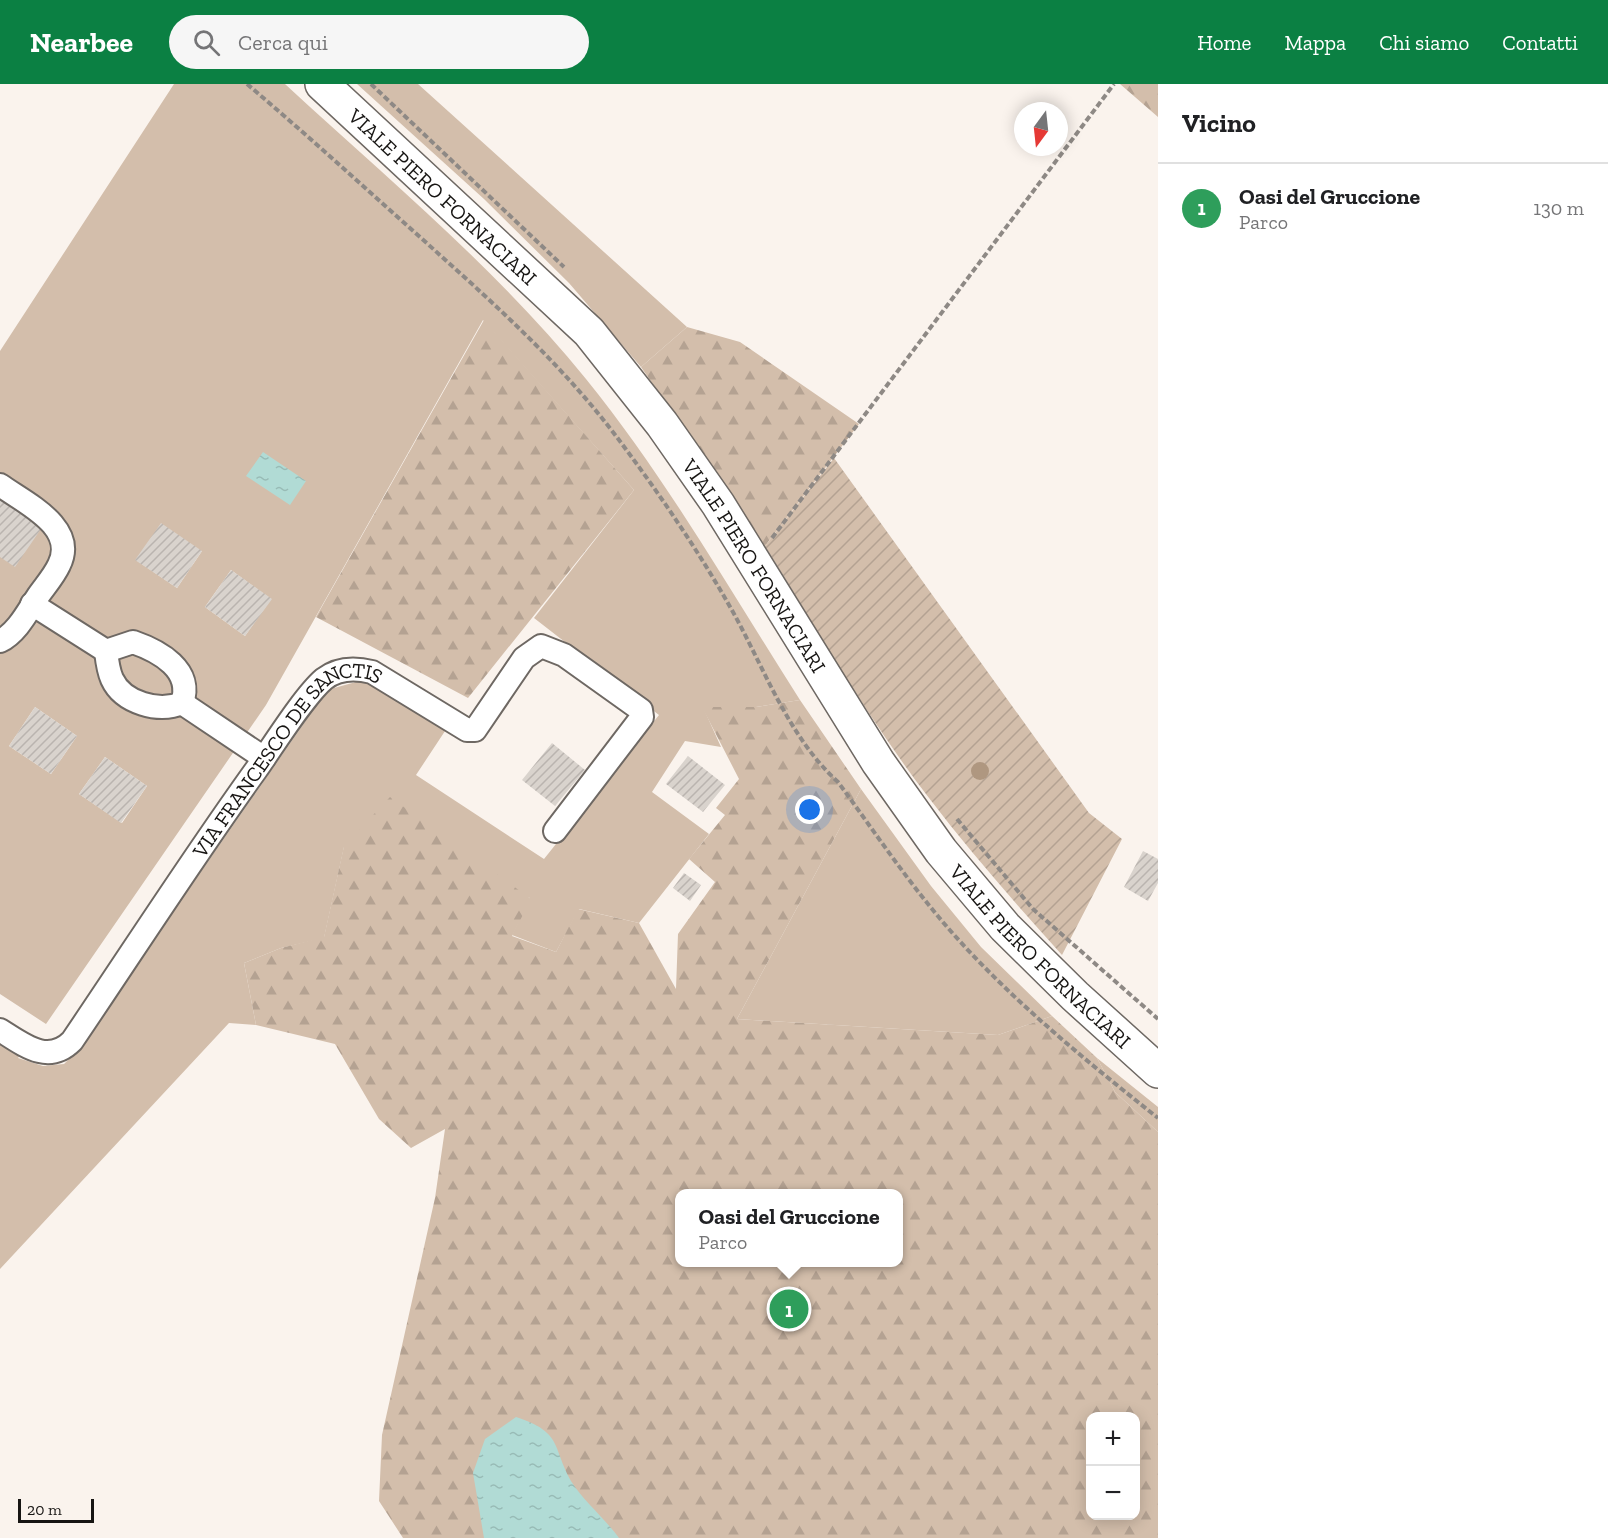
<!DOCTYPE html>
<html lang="it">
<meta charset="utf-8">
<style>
:root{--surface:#fff;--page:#f6f6f6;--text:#202124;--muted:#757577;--line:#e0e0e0;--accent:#0b8043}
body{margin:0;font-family:"Zilla Slab",serif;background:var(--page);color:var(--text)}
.controls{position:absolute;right:18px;bottom:18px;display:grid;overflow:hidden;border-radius:12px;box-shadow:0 3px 15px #0003}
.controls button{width:54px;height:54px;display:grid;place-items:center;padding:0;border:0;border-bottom:2px solid var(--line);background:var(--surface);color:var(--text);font:30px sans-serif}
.compass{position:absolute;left:1014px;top:18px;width:54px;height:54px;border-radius:50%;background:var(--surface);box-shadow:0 3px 15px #0003;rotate:195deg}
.scale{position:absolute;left:18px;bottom:15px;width:76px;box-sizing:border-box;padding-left:6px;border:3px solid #171513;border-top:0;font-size:16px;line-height:21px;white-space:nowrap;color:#171513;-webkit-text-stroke:4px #faf3ed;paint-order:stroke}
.you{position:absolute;left:810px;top:726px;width:21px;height:21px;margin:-15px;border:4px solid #fff;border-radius:50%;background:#1a73e8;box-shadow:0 0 0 9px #1a73e833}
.badge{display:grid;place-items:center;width:39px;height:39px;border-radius:50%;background:var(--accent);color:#fff;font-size:20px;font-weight:700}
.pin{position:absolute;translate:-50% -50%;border:3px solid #fff;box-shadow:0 2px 6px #0006}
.popup{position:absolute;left:675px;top:1105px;width:228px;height:78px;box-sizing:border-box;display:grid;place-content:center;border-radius:12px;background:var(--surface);filter:drop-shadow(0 2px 4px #0005);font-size:20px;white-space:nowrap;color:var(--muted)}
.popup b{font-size:22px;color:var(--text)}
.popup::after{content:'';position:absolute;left:50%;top:100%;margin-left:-12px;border:12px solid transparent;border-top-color:var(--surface)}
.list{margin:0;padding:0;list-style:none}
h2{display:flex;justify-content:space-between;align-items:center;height:78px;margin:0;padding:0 24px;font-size:26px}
h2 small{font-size:20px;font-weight:400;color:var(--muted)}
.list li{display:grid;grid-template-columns:39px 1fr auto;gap:18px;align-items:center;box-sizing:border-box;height:90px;padding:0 24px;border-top:2px solid var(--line)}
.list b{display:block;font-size:22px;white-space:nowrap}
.list p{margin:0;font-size:20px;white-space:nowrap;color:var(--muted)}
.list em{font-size:20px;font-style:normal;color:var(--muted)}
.icon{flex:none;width:33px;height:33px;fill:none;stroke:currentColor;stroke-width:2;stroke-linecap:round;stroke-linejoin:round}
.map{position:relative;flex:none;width:1158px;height:1454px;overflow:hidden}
header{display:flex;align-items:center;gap:36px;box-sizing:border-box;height:84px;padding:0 30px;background:var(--accent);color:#fff}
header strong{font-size:28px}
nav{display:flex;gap:33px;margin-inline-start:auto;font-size:21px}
.search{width:420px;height:54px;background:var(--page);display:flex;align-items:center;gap:15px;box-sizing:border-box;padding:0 21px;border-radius:33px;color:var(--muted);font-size:22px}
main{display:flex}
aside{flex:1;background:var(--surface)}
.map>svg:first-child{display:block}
.green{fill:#d3beab;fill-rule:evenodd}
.forest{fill:url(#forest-firs);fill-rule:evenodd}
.garden{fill:url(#garden-furrows)}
.water{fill:url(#water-ripples)}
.building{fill:url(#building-hatch)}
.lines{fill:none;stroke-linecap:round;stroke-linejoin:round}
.minor-casing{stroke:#6e6863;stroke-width:26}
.primary-casing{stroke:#6e6863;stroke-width:36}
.path{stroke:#8e8985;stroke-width:4;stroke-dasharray:6 3;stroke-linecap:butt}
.minor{stroke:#fff;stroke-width:22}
.primary{stroke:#fff;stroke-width:33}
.tree{fill:#af9780}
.labels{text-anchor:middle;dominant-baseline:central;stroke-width:4.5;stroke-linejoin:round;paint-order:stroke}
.street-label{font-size:21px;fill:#171513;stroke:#faf3ed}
</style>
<header>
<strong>Nearbee</strong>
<div class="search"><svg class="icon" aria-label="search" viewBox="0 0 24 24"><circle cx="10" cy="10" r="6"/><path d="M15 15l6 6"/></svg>Cerca qui</div>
<nav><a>Home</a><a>Mappa</a><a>Chi siamo</a><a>Contatti</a></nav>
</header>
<main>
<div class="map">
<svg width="1158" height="1454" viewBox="0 0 1158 1454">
<defs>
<pattern id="forest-firs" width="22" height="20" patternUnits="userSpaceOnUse" patternTransform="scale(1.5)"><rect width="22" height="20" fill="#d3beab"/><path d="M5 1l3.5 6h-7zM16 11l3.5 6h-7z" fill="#b4a292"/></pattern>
<pattern id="garden-furrows" width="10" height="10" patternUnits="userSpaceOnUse" patternTransform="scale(1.5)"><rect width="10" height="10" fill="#d3beab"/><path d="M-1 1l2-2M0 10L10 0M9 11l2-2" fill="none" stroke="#b4a292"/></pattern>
<pattern id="water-ripples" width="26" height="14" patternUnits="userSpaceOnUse" patternTransform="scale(1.5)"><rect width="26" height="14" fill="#b1dbd5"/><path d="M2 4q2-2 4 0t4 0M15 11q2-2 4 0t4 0" fill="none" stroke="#98bbb6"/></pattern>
<pattern id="building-hatch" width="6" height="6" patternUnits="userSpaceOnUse" patternTransform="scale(1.5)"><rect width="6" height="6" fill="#d9d3cd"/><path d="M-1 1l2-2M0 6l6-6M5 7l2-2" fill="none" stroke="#bab4af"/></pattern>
</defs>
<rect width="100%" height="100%" fill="#faf3ed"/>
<path class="green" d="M174,0H285C388,95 498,186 586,295C667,395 731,508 800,616L756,623H703L721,663L685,657L652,708L709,750L639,839L579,825L556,868L512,851L530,814L344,763L324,854L281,864L244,879L256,941L229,939L0,1185V945L26,963L18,974L43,982L64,980L75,969L327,606L363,596L447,644L416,691L544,775L659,631L534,534L634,406L483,236L266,621L46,940L0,910V267ZM202,467L177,504L136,476ZM231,486L271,515L245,552L205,523ZM35,623L77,652L51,690L9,662ZM105,673L147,702L122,739L79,710Z
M357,0H418L687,243L641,283L569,199L484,115Z
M861,705L931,802L981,863L1052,932L998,951L737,935Z
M1097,974L1158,1023V1048L1115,1008Z"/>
<path class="forest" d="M1120,0H1158V33Z
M484,236L634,406L468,614L316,533Z
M687,243L740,258L859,340L765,462L641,283Z
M800,616L861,705L737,935L998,951L1052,932L1097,974L1115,1008L1158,1048V1454H403L379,1417L382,1351L435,1114L445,1045L411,1064L379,1035L335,960L256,941L244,879L281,864L324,853L344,762L390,713L531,815L512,852L556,868L578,825L639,839L676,905L678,850L715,798L689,775L725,731L716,724L739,695L702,623H756ZM680,1110H898V1178H680ZM1090,1332H1136V1432H1090Z"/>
<path class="garden" d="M834,374L1089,729L1122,755L1062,871C1016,820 971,769 929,714C868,635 818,547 765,462Z"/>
<path class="water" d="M263,368L306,397L290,421L246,392Z
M516,1333C565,1349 551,1364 573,1400C583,1416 606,1436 619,1454H484L473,1389L485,1355Z"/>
<path class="building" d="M3,411L45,439L15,483L0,473V415Z
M161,439L202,467L177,504L135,476Z
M231,486L272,515L245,552L205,523Z
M35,623L77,652L51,690L9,662Z
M552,659L585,686L555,722L522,696Z
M688,672L725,701L703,728L666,700Z
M105,673L147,702L121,739L79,710Z
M1143,767L1158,775V799L1148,817L1124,803Z
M684,789L701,801L690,817L673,804Z"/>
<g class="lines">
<defs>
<g id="minor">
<path d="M0,401C25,419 78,443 59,481C54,492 45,502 38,512C28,527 17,549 0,557"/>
<path d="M32,520L106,567"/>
<path d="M133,558C159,567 194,586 182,619C159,629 123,619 112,595C108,586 107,576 106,567Z"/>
<path d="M182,619L264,674"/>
<path id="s1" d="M0,946C24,961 48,981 72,957C133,867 192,775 256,686C273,662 304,612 324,595C338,584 356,584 372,588L467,646H475L524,574L541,562L564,571L641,626L642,633L555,747"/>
</g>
<g id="primary">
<path id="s2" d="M322,0L589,248L662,340L718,420L878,678L941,767L1005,843L1075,912L1158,987"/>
</g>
</defs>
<use href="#minor" class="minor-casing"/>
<use href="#primary" class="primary-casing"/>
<path class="path" d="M247,0C306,50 363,102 421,154C490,216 559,277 616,352C656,405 696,463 729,521C763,580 787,652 838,698C874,747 908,798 948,844C1010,915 1085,976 1158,1034
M371,0L564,183
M772,454L1114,0
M957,735L1033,825L1158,935"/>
<use href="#minor" class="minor"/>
<use href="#primary" class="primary"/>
</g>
<circle class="tree" cx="980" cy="687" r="9"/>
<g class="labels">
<g class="street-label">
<text stroke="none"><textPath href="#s2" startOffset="165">VIALE PIERO FORNACIARI</textPath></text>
<text stroke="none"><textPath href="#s2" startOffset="651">VIALE PIERO FORNACIARI</textPath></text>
<text stroke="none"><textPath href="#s1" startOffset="444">VIA FRANCESCO DE SANCTIS</textPath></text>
<text stroke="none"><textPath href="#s2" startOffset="1137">VIALE PIERO FORNACIARI</textPath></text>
</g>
</g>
</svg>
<div class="controls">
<button>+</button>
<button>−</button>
</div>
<svg class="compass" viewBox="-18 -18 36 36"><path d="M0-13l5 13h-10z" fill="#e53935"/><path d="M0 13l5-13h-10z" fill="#757577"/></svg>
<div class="scale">20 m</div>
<div class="you"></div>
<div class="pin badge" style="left:789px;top:1225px;background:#2e9e5b">1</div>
<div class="popup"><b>Oasi del Gruccione</b>Parco</div>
</div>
<aside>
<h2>Vicino<small></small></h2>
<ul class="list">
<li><span class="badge" style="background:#2e9e5b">1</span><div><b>Oasi del Gruccione</b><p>Parco</p></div><em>130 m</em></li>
</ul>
</aside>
</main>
